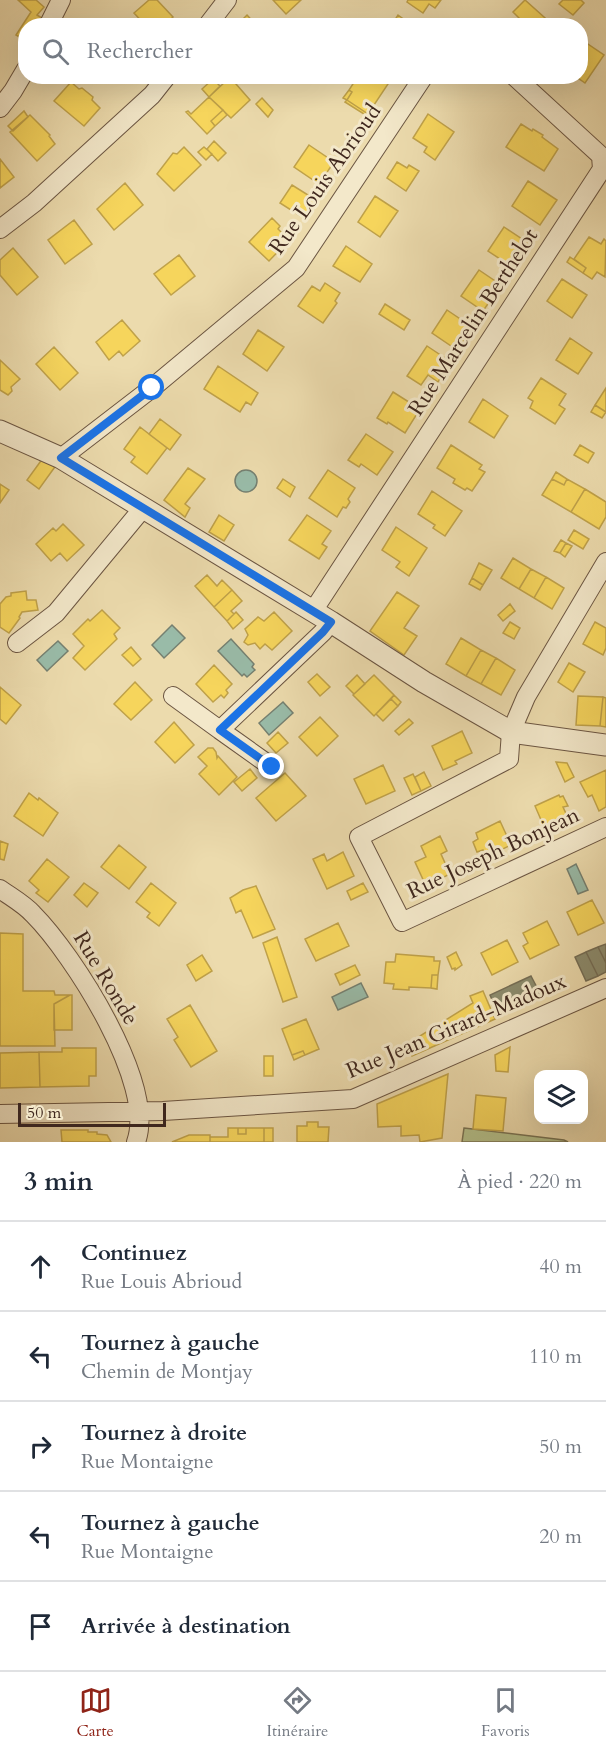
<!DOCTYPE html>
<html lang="fr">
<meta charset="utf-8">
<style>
:root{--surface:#fff;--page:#f2f2f3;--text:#1f2937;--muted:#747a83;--line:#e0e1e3;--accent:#8f2418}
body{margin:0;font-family:Cardo,serif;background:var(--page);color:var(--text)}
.controls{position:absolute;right:18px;bottom:18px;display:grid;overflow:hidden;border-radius:12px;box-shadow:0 6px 24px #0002}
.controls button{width:54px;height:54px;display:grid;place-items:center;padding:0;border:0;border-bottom:2px solid var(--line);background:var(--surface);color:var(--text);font:30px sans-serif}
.scale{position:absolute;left:18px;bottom:15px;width:148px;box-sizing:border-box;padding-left:6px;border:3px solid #40281e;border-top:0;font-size:16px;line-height:21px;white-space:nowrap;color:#40281e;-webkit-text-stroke:4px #f3e8ca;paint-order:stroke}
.stop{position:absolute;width:18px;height:18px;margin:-14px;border:4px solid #1a73e8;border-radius:50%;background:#fff}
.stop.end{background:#1a73e8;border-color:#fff;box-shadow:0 2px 6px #0008}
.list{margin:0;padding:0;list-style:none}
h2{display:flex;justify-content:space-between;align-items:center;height:78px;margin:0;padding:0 24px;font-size:26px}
h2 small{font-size:20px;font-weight:400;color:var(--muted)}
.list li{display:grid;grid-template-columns:39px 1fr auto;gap:18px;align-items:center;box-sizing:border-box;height:90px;padding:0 24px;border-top:2px solid var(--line)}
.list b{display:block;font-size:22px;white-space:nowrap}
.list p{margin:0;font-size:20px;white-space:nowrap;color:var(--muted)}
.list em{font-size:20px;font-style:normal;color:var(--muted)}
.icon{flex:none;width:33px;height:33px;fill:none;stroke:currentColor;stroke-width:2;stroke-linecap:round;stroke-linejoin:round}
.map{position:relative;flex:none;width:606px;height:1142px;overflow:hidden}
.search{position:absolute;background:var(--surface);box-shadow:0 6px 24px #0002;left:18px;right:18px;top:18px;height:66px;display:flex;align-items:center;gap:15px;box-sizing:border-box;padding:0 21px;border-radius:24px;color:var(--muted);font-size:22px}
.sheet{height:528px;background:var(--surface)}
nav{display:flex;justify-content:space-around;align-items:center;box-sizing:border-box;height:84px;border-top:2px solid var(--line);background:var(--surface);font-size:16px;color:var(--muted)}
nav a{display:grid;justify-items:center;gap:3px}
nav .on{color:var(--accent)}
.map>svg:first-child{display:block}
.green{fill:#b4c18c;stroke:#7a7455;stroke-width:1.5}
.water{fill:#99bba8;stroke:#758071;stroke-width:1.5}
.homes{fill:#f6d55c;stroke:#bfa149;stroke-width:1.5}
.industry{fill:#8c8c6e;stroke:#756e56;stroke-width:1.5}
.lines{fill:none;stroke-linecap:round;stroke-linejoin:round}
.minor-casing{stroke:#6b5542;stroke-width:20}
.tertiary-casing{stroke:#6b5542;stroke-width:23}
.minor{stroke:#f3e8ca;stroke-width:18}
.tertiary{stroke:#f3e8ca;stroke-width:21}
.route{stroke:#1a73e8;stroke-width:8}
.labels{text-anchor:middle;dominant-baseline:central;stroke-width:6;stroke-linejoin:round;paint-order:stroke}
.street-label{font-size:22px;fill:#40281e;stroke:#f3e8ca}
</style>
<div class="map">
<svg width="606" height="1142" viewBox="0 0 606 1142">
<rect width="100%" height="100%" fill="#ecdbad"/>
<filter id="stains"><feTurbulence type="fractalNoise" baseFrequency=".00333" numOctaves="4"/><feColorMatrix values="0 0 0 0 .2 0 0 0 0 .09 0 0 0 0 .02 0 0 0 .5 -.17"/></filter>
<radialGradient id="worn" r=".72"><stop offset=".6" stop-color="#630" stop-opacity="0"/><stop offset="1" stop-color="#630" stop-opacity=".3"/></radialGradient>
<path class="green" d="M464,1128L564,1140L568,1142H462Z"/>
<path class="water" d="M235 481a11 11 0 1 1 22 0a11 11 0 1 1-22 0Z
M172,625L185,638L164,658L152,645Z
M231,639L254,664L252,667L255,670L247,677L244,674L242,676L218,651Z
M58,641L68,651L47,671L37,660Z
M283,702L293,713L269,735L259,723Z
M576,864L588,890L578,894L567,869Z
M361,983L368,997L338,1010L332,997Z"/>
<path class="homes" d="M18,0H36L44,7L37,15L42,18L38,26H26V41L16,35L31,12Z
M149,0H157L173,17L164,26H146L134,13Z
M273,0H301L286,14Z
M408,0H441L435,8L429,4L423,13L407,2Z
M525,0L554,26H512L519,18L513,12Z
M563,0H581L584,3L573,15L559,4Z
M247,15L257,26H236Z
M398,15L413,26H391Z
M580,37L586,40L585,42L604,55L585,83L575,76H580Z
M225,76H229L250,100L231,118L209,97L228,79Z
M358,76L392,78L368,114L347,100L352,92L349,90Z
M213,79L220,86L209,97L202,89Z
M71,82L79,89L82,88L93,97L92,100L100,108L84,126L54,101Z
M349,90L352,92L347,100L343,98Z
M209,97L223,110L211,121L215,126L207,134L186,112L188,111L191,114Z
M262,98L273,110L268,117L256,104Z
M347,100L368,114L367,116L345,102Z
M223,110L227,115L215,126L211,121Z
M24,111L28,117L13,131L8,126Z
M428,114L454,132L435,160L424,152L427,147L413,138Z
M30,115L50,135L49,136L55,144L37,161L10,132Z
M521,124L532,131L533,129L543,135L542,137L558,149L544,171L506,147Z
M214,141L226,153L218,161L207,149Z
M309,145L334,162L319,184L294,167Z
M184,147L201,165L174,191L157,174L173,153L177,154Z
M204,147L212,154L206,160L198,152Z
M0,159L14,177L0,188Z
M397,162L407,168L409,165L419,171L406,191L387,178Z
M528,181L557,200L540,225L512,206Z
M125,183L143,205L114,230L97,209Z
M292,185L316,200L305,219L280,203Z
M375,196L398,211L380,237L358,222Z
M272,218L280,226L278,229L289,240L269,261L249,242Z
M74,220L92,244L65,264L48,240Z
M504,227L528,243L512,267L488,251Z
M589,237L601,244L604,239L606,241L605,277L597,272L592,279L583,273L586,268L574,259Z
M346,246L372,264L360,282L333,266Z
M13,248L38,277L17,295L0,275V260Z
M179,255L195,276L171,295L154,274Z
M570,257L586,268L583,273L567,262Z
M479,270L501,285L483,311L461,296Z
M562,279L587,295L572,318L547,301Z
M325,283L340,293L335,301L337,303L323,323L298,306L312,286L320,291Z
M385,304L410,320L404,330L379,314Z
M447,310L472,327L457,350L432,333Z
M122,320L140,341L123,356L119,351L109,360L96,342Z
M258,330L284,347L267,371L243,354Z
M570,338L592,353L578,374L556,360Z
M427,346L451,362L438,382L428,375L421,385L407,376Z
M54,347L78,373L60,390L36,364Z
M0,360L20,379L11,387L12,391L8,395L0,390Z
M218,366L258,393L251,405L246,402L240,412L204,389Z
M541,378L566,394L559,405L565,409L555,424L530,408L533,401L528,398Z
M606,388V412L595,405Z
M393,392L420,409L405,433L388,422L387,424L377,418Z
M483,399L508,416L494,438L469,422Z
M595,405L606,412L602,418L591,412Z
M160,419L181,435L170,450L149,434Z
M140,427L167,448L147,474L131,462L135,457L124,449Z
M366,434L393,452L377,475L361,464L359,467L348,460Z
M451,445L482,465L479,469L485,472L472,491L467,488L465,490L453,483L455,479L437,468Z
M580,445L594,453L588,463L574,455Z
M43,458L57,464L39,489L27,480Z
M188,468L205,479L185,504L190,508L185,517L164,500Z
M328,470L355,488L348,499L350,502L346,508L343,507L337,517L309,498Z
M556,472L567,479L564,485L552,479Z
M283,479L295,487L290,497L277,488Z
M552,479L564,485L567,479L585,489L571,512L542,495Z
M0,484L9,490L0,503Z
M585,489L606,502V517L599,529L571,512Z
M432,491L462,511L445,536L433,528L435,525L418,514Z
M219,515L234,525L224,541L209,532Z
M307,515L331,531L322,544L327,547L319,559L289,540Z
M63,524L84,545L67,561L60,553L51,561L36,544L53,528L56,531Z
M396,527L427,548L409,576L396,567L400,562L382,550Z
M574,530L589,539L583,549L568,540Z
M561,540L566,543L560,553L554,551Z
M566,543L572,546L565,557L560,553Z
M513,558L531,569L519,589L501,578Z
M479,563L492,570L483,585L472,578Z
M531,569L546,577L534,598L519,589Z
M207,575L217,586L222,580L232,590L214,607L195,586Z
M546,577L564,588L552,609L534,598Z
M472,578L483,585L480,590L469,584Z
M232,590L242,601L231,611L234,614L227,621L214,607Z
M26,591L27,600H36L38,610L22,612L19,617L20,618L9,633L0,627V604L6,597L11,596V593Z
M397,592L419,606L404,628L417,636L404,655L370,631Z
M510,604L515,611L503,621L498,615Z
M102,610L120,628L114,634L117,639L85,670L73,658L84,646L73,634L88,619L90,621Z
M236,612L243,620L233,629L227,621Z
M274,612L292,631L272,650L265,644L260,649L255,643L248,645L244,642L248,635L245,629L258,617L264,621Z
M510,622L520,628L514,639L503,633Z
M595,622L606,628V648L603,655L583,644Z
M461,638L481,650L466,676L446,664Z
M131,647L141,659L133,666L122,655Z
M481,650L496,658L481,684L466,676Z
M496,658L515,670L501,695L481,684Z
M569,663L585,672L573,692L558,682Z
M214,665L232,684L226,690L228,693L224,698L221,695L213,702L196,684Z
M317,674L330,687L320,696L308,682Z
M357,675L365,684L354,694L346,686Z
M374,675L394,695L374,716L353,695Z
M135,682L152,700L131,720L114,704Z
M0,687L21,705L6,724L0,719Z
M394,695L401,702L398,706L391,699Z
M578,696L603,697L600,726L576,725Z
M603,697L606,698V727L600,726Z
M391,699L398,706L383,721L376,714Z
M320,717L338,736L317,756L299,737Z
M409,719L413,723L399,735L395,731Z
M174,722L194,745L175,763L155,742Z
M462,731L472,753L455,761L457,764L443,770L432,746Z
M278,732L288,743L276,753L267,743Z
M208,748H213L216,752L217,758L218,756L237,777L219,795L199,774L207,766L198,757Z
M556,762L567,763L574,777L565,782Z
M383,765L395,791L366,804L354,779Z
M250,769L257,778L242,791L234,782Z
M606,770V807L599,811L592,795L588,797L580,782Z
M424,772L431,786L421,791L415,777Z
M285,773L306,796L276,821L256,798Z
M413,774L421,791L412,795L404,778Z
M29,793L38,800L39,798L58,813L43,836L14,816Z
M559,795L560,797L563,796L568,806L563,807L568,818L545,829L535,806Z
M500,821L511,845L486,857L483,850L477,852L473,842L478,839L476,833Z
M440,836L447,851L441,854L450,874L426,886L415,862L426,857L421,846Z
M0,841L8,844L4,860L0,859Z
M119,845L146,867L129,889L101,867Z
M343,852L354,876L327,889L313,859L324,854L327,861Z
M47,859L69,877L48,902L36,893L39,890L29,881Z
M84,883L98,893L87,907L74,895Z
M151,883L176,903L159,926L147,917L150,913L136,902Z
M363,883L368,892L351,900L347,891Z
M256,886L275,929L253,938L241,910L236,913L230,898L243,890Z
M592,900L604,923L578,935L567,912Z
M547,921L559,945L530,959L523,946L528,943L523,933Z
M338,923L349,946L316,961L305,939Z
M0,933L23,934V991H54L55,995H70L54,1004L55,1046H0Z
M277,937L297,997L283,1002L263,943Z
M507,940L518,962L492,975L481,953Z
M456,952L462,965L455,970V968L452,969L447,957Z
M396,954L434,957V961H440L438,975H432L431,988L409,987V990L393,989L394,984L384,983L386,962H395Z
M202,955L212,971L196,981L187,965Z
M355,965L360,975L340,985L335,974Z
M432,975H438L437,989L431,988Z
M483,991L495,1019L412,1056L407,1044L473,1003L470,996Z
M70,995H72V1030H54V1004Z
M190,1005L217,1051L191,1067L174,1040L178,1037L167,1019Z
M306,1019L319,1049L305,1055L303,1051L292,1055L282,1029Z
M510,1047L508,1072L496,1071L495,1055Z
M62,1048H96V1076H89V1086L40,1087L39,1052H62Z
M303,1051L305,1055L294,1060L292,1055Z
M39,1052L40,1087L0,1088V1053Z
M264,1056H273V1076H264Z
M448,1074L442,1138L420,1142L419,1135L401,1136V1126L378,1127L377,1104Z
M476,1095L506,1098L503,1131L473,1129Z
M307,1122H318V1127H329L328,1142H297V1126H307Z
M228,1128H238V1134H246V1128H264V1142H210V1137H228Z
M238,1128H246V1134H238Z
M264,1128H273V1142H264Z
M61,1130H88V1132H97V1134L107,1135L111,1142H62Z
M189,1135H210V1142H172Z"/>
<path class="industry" d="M606,944V963L598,947Z
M598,947L606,963V972L598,976L586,952Z
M586,952L598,976L586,981L575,957Z
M531,976L542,997L499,1015L490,995Z"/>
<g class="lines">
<defs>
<path id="minor" d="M48,26L61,0
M207,26L227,0
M0,108L13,91L26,69
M0,229L34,203L152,95L167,76
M61,458L152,388L296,268L424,76
M606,562L526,697L511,732L509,759L359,837L402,922L606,827
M313,611L602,169L601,156L514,76
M17,643L56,613L143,508
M173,696L220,730
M272,767L220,730L323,632L331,622
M0,889C11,897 24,904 33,914C73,954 157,1085 136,1142
M0,1114L163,1111L353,1099L606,988"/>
<path id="tertiary" d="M0,431L61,458L331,622L424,682L511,732L606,745"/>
</defs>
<use href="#minor" class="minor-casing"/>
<use href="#tertiary" class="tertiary-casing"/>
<use href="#minor" class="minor"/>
<use href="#tertiary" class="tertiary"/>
</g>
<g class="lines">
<path class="route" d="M152,388L61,458L331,622L323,632L220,730L272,767"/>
</g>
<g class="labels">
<g class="street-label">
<text transform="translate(325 179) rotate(-55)">Rue Louis Abrioud</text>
<text transform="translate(473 322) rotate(-57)">Rue Marcelin Berthelot</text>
<text transform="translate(493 853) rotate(-25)">Rue Joseph Bonjean</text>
<text transform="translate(106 978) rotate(59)">Rue Ronde</text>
<text transform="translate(456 1026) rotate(-23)">Rue Jean Girard-Madoux</text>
</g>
</g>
<rect width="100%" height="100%" filter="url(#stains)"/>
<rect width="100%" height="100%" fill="url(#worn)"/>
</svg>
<div class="controls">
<button><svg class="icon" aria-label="layers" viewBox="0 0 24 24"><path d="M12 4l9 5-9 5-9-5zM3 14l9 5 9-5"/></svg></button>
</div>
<div class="scale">50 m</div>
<div class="stop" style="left:152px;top:388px"></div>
<div class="stop end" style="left:272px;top:767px"></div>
<div class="search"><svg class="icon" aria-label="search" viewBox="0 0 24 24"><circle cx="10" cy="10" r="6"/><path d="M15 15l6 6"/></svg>Rechercher</div>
</div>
<section class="sheet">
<h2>3 min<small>À pied · 220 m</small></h2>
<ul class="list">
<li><svg class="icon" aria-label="ahead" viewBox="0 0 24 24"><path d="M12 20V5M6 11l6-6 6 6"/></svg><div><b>Continuez</b><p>Rue Louis Abrioud</p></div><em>40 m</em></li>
<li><svg class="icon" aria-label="left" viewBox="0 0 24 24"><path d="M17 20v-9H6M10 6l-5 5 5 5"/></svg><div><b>Tournez à gauche</b><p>Chemin de Montjay</p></div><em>110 m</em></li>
<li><svg class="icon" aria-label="right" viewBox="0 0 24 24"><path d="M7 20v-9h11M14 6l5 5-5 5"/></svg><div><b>Tournez à droite</b><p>Rue Montaigne</p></div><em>50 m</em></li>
<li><svg class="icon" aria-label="left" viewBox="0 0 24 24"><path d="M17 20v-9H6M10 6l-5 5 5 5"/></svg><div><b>Tournez à gauche</b><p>Rue Montaigne</p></div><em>20 m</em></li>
<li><svg class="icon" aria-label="arrive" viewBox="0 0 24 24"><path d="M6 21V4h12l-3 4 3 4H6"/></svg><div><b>Arrivée à destination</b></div></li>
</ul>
</section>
<nav>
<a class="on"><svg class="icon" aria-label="map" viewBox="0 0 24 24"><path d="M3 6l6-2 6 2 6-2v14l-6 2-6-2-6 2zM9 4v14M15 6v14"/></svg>Carte</a>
<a><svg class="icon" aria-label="directions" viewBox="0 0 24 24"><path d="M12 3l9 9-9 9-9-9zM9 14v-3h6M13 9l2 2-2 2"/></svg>Itinéraire</a>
<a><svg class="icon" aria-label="saved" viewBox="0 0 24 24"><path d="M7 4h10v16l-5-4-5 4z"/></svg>Favoris</a>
</nav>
